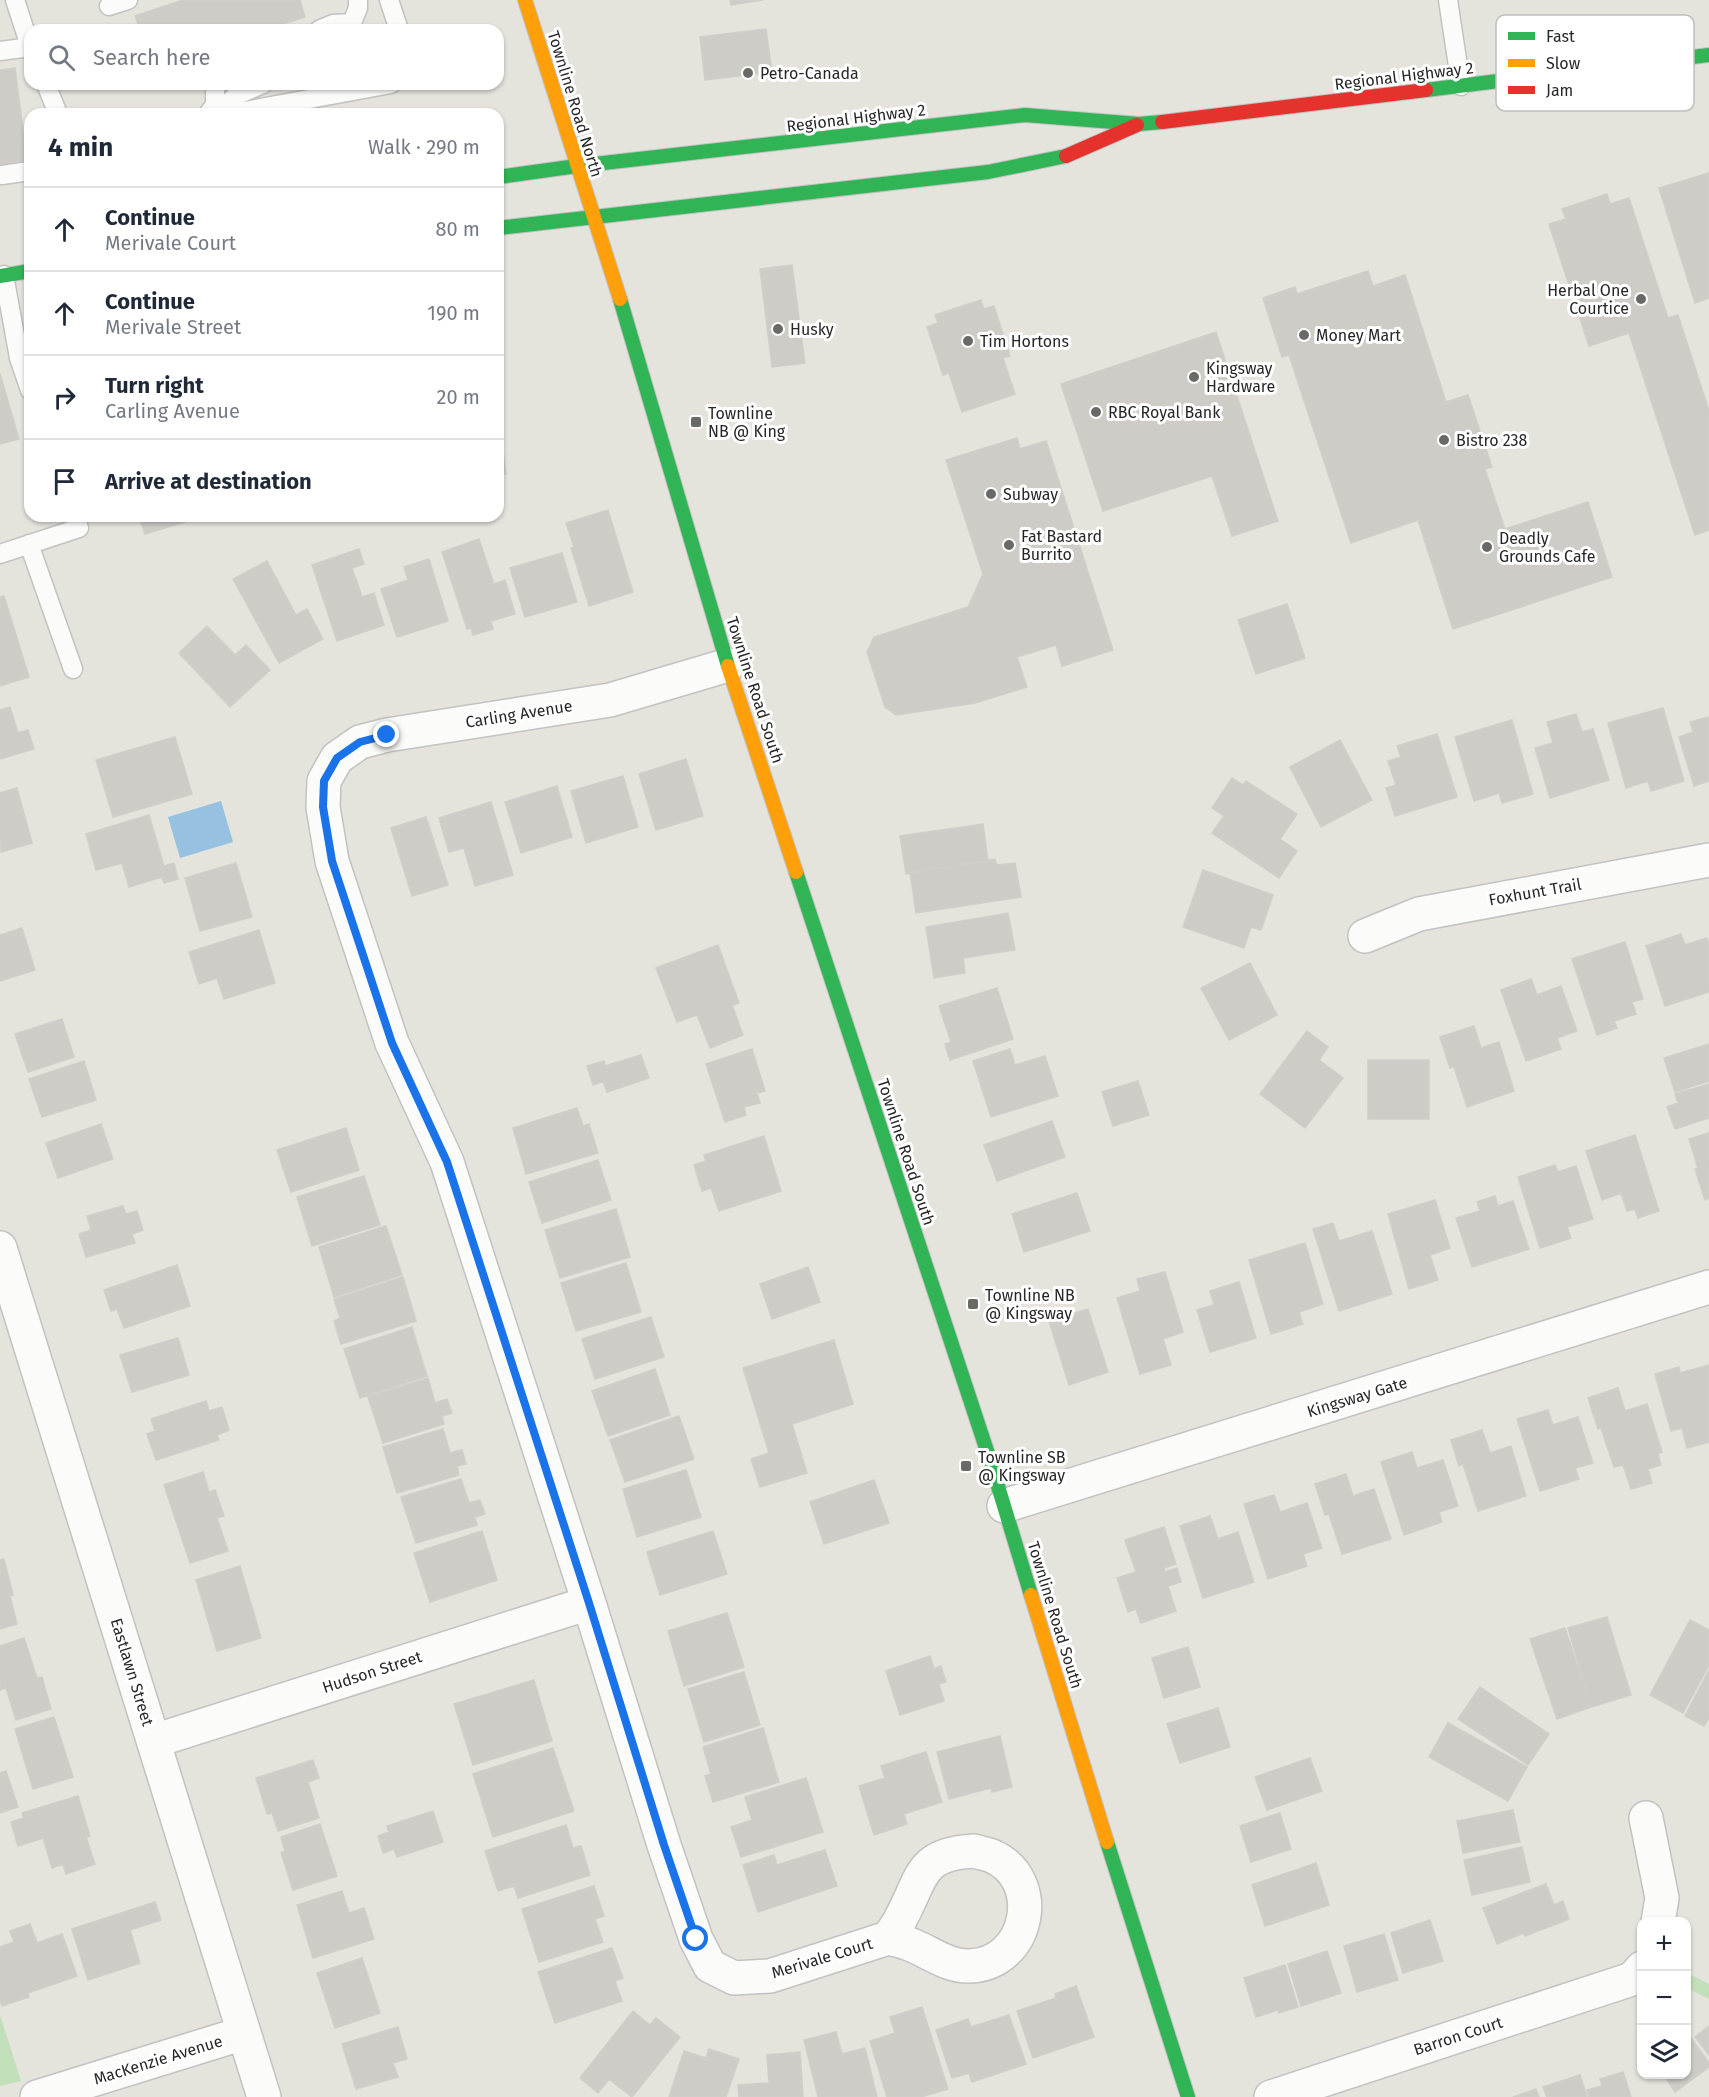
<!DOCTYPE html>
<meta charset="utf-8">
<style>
:root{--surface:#fff;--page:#f6f6f7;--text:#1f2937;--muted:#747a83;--line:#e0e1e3}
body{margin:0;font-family:"Fira Sans",sans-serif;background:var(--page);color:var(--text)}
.controls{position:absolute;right:18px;bottom:18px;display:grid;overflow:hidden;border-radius:12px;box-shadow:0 2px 4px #0004}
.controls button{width:54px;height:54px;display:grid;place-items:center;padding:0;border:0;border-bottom:2px solid var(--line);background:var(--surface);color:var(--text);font:30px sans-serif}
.stop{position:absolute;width:18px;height:18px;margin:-14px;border:4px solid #1a73e8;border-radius:50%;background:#fff}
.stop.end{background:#1a73e8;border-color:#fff;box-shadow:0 2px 6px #0008}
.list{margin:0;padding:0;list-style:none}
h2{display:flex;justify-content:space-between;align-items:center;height:78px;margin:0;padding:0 24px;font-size:26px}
h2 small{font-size:20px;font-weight:400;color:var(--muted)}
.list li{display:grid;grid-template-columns:39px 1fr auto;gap:18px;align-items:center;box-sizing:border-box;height:84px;padding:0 24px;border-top:2px solid var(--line)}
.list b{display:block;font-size:22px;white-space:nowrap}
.list p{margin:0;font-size:20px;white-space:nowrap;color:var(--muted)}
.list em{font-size:20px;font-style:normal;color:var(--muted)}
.icon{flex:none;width:33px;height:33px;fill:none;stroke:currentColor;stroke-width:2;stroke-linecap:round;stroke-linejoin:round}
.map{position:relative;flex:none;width:1709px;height:2097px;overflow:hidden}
.search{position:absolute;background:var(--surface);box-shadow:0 2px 4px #0004;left:24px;top:24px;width:480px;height:66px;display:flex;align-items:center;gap:15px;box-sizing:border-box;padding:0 21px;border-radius:18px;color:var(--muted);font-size:22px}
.panel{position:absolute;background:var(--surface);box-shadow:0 2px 4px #0004;left:24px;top:108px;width:480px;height:414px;border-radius:18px}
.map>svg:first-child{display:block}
.green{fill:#c1dfb8}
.water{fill:#96c1e0}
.building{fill:#cdccc7;stroke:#cfcec9;stroke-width:1.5}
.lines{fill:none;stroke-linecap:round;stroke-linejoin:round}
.lane-casing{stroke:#c2c2c2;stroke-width:21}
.street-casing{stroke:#c2c2c2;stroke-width:36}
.fast-casing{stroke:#c2c2c2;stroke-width:16}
.slow-casing{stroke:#c2c2c2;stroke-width:16}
.jam-casing{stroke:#c2c2c2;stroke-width:16}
.lane{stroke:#fbfbfa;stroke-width:18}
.street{stroke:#fbfbfa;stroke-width:33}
.fast{stroke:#30b455;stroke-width:14}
.slow{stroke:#ff9f0a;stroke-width:14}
.jam{stroke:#e5322d;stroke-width:14}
.route{stroke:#1a73e8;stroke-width:8}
.poi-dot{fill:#696966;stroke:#fff;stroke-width:2}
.labels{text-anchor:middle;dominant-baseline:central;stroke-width:6;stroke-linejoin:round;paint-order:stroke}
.poi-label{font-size:16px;fill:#272727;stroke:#fff;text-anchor:start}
.street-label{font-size:16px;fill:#272727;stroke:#fff}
.key{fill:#fff;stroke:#bebebe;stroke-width:1.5}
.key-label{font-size:16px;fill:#272727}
</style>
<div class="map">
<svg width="1709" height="2097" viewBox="0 0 1709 2097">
<rect width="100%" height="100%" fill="#e4e3dc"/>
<path class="green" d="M1687,1973L1709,1984V1999L1687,1988Z
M0,2015L21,2081L0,2086Z"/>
<path class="water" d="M221,801L233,842L180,858L168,817Z"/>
<path class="building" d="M183,0H300L305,17L264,30H140L135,16Z
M730,0H763L731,5Z
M766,29L772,72L705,80L700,37Z
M15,68L27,161L1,164L3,184H0V70Z
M1709,173V298L1695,303L1659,188Z
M1607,194L1610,204L1629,198L1668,318L1678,315L1709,411V530L1695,535L1629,333L1589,346L1549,224L1566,219L1562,209Z
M792,265L805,363L772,367L760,269Z
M1368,271L1373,286L1405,275L1446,402L1468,395L1492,467L1485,469L1505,529L1588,502L1612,577L1453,629L1418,520L1351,543L1289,355L1282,357L1263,298L1295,287L1297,294Z
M981,300L984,309L994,306L1010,356L1003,358L1015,394L962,412L949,373L943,375L927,327L938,323L935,315Z
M1216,332L1278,521L1232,536L1212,476L1103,511L1061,384Z
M0,374L19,439L0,444Z
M498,413L506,474L498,476Z
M1017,438L1020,449L1046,441L1113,650L1062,666L1056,645L1017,657L1027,687L975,703L896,715L885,707L867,652L874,637L968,607L983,574L946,460Z
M608,510L633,592L589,606L571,548L574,547L566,523Z
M139,516H194L195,519L145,534Z
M479,539L494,584L505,580L515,614L491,621L493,629L473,635L471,628L467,629L442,552Z
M359,549L364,564L352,568L362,597L374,593L384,625L337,641L312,565Z
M562,553L577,602L525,617L510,568Z
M429,559L448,621L397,637L381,589L408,580L404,567Z
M267,561L296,615L307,609L323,639L279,663L233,579Z
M4,596L29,677L0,686V597Z
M1287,604L1305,658L1256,674L1238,620Z
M207,626L235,655L246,645L270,670L230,707L179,653Z
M10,707L18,733L28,730L34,749L0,759V710Z
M1663,708L1684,781L1651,791L1648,781L1626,788L1608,723Z
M1576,714L1582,732L1593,729L1609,780L1550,798L1535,748L1553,743L1547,722Z
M1709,717V781L1694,786L1679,737L1693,732L1690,722Z
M1512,720L1533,794L1502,803L1499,793L1474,801L1455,737Z
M1437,734L1457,797L1395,816L1386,788L1396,785L1388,761L1401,757L1397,746Z
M175,737L192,794L113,817L96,760Z
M1340,740L1372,800L1321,827L1290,767Z
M686,759L703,816L656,830L639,774Z
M623,776L638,827L586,843L571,791Z
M1232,778L1243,785L1246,781L1297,814L1280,839L1297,851L1279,878L1212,833L1224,816L1212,808Z
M557,786L572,837L521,853L505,802Z
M17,788L32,843L1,852L0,793Z
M491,802L513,875L475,886L464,848L449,852L439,818Z
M149,815L164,866L174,863L178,879L164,883L162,877L129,887L122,863L96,870L86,834Z
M426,817L448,885L412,896L391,828Z
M983,824L988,861L906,874L900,836Z
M995,859L997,865L1015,863L1021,897L916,913L910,872Z
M236,863L252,917L200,931L185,878Z
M1203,870L1273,895L1261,930L1251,927L1244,948L1183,927Z
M1008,913L1015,950L963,958L965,973L934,978L926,927Z
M22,928L35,970L0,981V935Z
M259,930L275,983L224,999L217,978L199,984L189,952Z
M1681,934L1685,945L1707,938L1709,945V992L1665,1006L1646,946Z
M1625,942L1643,999L1632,1002L1636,1014L1614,1021L1617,1028L1597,1035L1572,959Z
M718,945L739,1003L732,1005L743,1035L710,1048L697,1015L677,1022L656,968Z
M1250,963L1277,1015L1229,1040L1201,988Z
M1531,979L1537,995L1561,986L1577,1031L1557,1038L1561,1049L1526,1061L1501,990Z
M997,988L1013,1039L950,1060L945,1044L951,1042L939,1006Z
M62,1019L74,1057L28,1072L15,1034Z
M1474,1026L1481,1048L1499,1042L1514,1091L1467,1107L1454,1067L1450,1068L1440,1037Z
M1307,1031L1328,1047L1319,1060L1343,1078L1305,1128L1260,1094Z
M1709,1044V1081L1675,1092L1664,1058Z
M752,1049L765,1091L757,1093L760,1103L744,1107L746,1115L725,1122L706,1064Z
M1010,1049L1015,1065L1045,1056L1058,1096L991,1117L973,1061Z
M641,1055L649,1078L607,1092L603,1081L593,1085L587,1066L604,1061L605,1066Z
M1368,1060H1429V1119H1368Z
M84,1061L96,1100L42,1117L29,1079Z
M1138,1081L1149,1115L1113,1126L1102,1092Z
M1709,1084V1118L1675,1129L1667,1107L1678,1103L1675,1094Z
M577,1108L583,1126L589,1124L598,1153L526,1174L513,1128Z
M1052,1121L1065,1157L997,1181L984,1145Z
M101,1124L113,1159L58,1178L46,1143Z
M346,1128L359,1170L291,1192L277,1150Z
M1709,1133V1164L1698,1168L1689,1139Z
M1635,1135L1659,1211L1638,1218L1635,1209L1627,1211L1621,1193L1602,1200L1586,1151Z
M764,1136L781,1191L719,1211L711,1188L702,1191L694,1165L706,1161L704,1155Z
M598,1160L611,1200L542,1223L529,1182Z
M1709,1164V1198L1705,1200L1695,1169Z
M1555,1165L1558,1172L1576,1166L1593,1219L1567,1227L1571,1238L1540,1248L1518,1177Z
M364,1176L380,1225L312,1246L297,1197Z
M1077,1193L1090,1231L1024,1252L1012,1214Z
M1495,1196L1498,1206L1513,1201L1529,1249L1472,1267L1456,1218L1480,1211L1477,1202Z
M1435,1200L1450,1248L1430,1255L1438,1280L1409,1289L1388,1214Z
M123,1206L126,1214L137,1211L143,1230L132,1234L135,1243L86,1257L79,1234L91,1230L87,1216Z
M616,1209L630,1257L560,1278L545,1230Z
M1333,1223L1339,1241L1372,1231L1392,1294L1339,1311L1313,1229Z
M386,1226L402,1275L334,1297L319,1247Z
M1305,1243L1323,1304L1299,1312L1303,1324L1271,1334L1249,1260Z
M626,1263L641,1312L576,1331L561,1283Z
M177,1265L190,1306L124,1328L117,1309L111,1311L104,1290Z
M808,1267L820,1302L772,1319L760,1284Z
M1165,1272L1183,1332L1163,1339L1171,1365L1140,1374L1117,1298L1140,1291L1137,1279Z
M403,1277L416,1321L341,1344L334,1321L340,1318L334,1299Z
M1239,1282L1256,1338L1210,1352L1197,1310L1214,1305L1210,1291Z
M1088,1309L1108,1372L1069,1385L1049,1321Z
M651,1317L664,1357L595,1379L582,1339Z
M412,1327L427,1376L360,1398L344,1349Z
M178,1338L189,1375L132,1392L120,1355Z
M834,1340L853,1404L792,1424L807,1473L760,1487L751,1459L769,1453L743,1368Z
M1709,1365V1442L1687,1448L1682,1428L1671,1431L1655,1374L1679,1367L1680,1373Z
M655,1369L670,1415L608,1436L592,1391Z
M428,1378L435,1403L447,1399L452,1413L442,1416L444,1424L383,1443L368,1397Z
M1618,1388L1625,1411L1647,1404L1662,1452L1658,1454L1661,1465L1648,1469L1652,1483L1631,1489L1623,1465L1614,1467L1601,1428L1598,1429L1588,1398Z
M206,1401L209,1411L222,1407L229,1430L217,1435L219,1440L156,1460L147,1434L155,1431L151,1419Z
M1548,1410L1553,1425L1578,1417L1593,1463L1575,1468L1579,1479L1540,1491L1517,1419Z
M679,1416L694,1459L625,1482L610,1440Z
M443,1429L450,1453L462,1450L466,1464L457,1466L459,1475L397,1493L383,1447Z
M1482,1430L1490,1453L1511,1446L1526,1496L1478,1511L1463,1464L1459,1466L1451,1440Z
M1412,1452L1417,1468L1443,1460L1458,1506L1439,1512L1442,1522L1404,1535L1381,1462Z
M686,1470L701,1517L637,1537L623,1489Z
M203,1472L209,1492L215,1490L224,1516L217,1518L228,1551L190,1563L164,1485Z
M1346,1474L1353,1496L1374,1489L1391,1539L1342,1554L1329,1514L1325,1515L1315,1484Z
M461,1479L469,1503L480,1500L485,1514L475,1517L477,1525L416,1543L401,1497Z
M874,1480L889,1523L824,1544L810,1502Z
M1274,1495L1280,1512L1307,1503L1322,1548L1303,1554L1307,1566L1268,1579L1244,1504Z
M1210,1516L1218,1539L1238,1532L1254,1582L1203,1598L1180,1526Z
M1164,1527L1176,1564L1164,1568L1165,1572L1177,1568L1181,1582L1168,1586L1176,1611L1141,1623L1136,1609L1128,1612L1117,1578L1136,1572L1125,1540Z
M482,1531L497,1580L430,1602L414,1553Z
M713,1531L727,1574L660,1595L647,1552Z
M4,1559L13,1595L10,1596L17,1624L0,1629V1560Z
M240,1566L261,1638L217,1651L196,1580Z
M727,1613L744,1667L684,1686L668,1631Z
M1607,1617L1631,1695L1591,1707L1568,1628Z
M1690,1620L1709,1630V1665L1683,1713L1650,1695Z
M1565,1628L1591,1707L1557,1719L1530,1639Z
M24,1638L37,1678L42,1677L51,1709L16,1720L6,1688L0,1690V1646Z
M1188,1647L1200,1687L1164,1698L1152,1658Z
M930,1656L934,1669L941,1666L946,1682L939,1684L944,1701L900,1715L886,1671Z
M1709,1670V1718L1704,1726L1685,1716Z
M744,1672L760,1725L704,1742L688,1689Z
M534,1680L552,1741L473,1765L454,1704Z
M1480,1687L1549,1734L1528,1765L1458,1719Z
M1218,1708L1230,1747L1180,1763L1167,1724Z
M54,1717L73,1777L33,1789L15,1729Z
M1448,1723L1527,1767L1508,1801L1429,1757Z
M763,1728L779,1782L713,1802L705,1776L711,1774L703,1747Z
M1000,1736L1012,1787L992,1792L991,1788L949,1799L937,1752Z
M553,1748L574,1811L493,1837L473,1774Z
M926,1752L942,1802L904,1814L907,1824L874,1835L859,1786L885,1778L881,1766Z
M1310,1758L1322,1791L1267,1810L1255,1777Z
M313,1760L319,1778L308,1782L319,1818L278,1831L272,1813L267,1814L256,1778Z
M6,1771L18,1807L0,1813V1773Z
M806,1778L823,1832L741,1857L731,1827L752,1820L745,1797Z
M78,1796L90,1836L86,1837L95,1864L66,1874L63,1864L52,1868L43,1838L18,1846L11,1822L24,1818L22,1813Z
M1513,1810L1520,1842L1463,1853L1457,1821Z
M433,1811L443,1842L397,1857L394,1849L383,1853L378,1836L389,1832L387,1826Z
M1280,1813L1291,1849L1251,1862L1240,1826Z
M320,1824L337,1876L293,1890L281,1853L285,1851L281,1837Z
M566,1825L573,1848L581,1846L590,1875L518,1898L514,1886L498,1891L485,1851Z
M1522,1847L1530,1882L1472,1895L1464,1860Z
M825,1850L837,1886L758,1912L743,1865L774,1855L777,1865Z
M1316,1863L1329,1905L1265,1926L1252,1885Z
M1546,1884L1554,1905L1563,1901L1569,1919L1525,1936L1524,1933L1497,1944L1483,1908Z
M594,1886L604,1916L595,1919L603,1942L539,1962L522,1909Z
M342,1891L349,1913L364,1908L374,1939L313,1958L297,1905Z
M155,1902L161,1920L130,1930L140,1963L88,1980L72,1929Z
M1430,1920L1443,1961L1403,1973L1391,1933Z
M30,1924L37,1943L62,1934L77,1976L28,1993L29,1997L2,2006L0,2000V1947L14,1942L10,1931Z
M1384,1934L1398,1980L1357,1992L1344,1946Z
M612,1948L623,1978L615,1981L622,2001L555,2023L538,1972Z
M1327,1951L1341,1993L1301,2006L1288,1964Z
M362,1958L380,2013L335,2028L317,1973Z
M1285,1965L1298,2007L1279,2013L1278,2010L1256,2017L1244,1978Z
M1076,1986L1094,2037L1033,2058L1017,2011L1056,1998L1055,1994Z
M922,2007L948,2089L921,2097H887L870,2041L895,2033L890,2017Z
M633,2011L650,2025L656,2018L680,2037L632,2097L609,2079L598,2093L580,2078Z
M1009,2015L1026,2064L972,2082L969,2073L952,2078L936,2030L968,2019L971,2027Z
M1709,2026V2055L1695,2037Z
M398,2027L407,2059L393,2063L398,2077L356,2089L342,2044Z
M836,2032L842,2054L865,2048L877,2097H818L804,2040Z
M1689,2035L1709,2063V2067L1675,2092L1663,2074H1686V2036Z
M709,2049L739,2059L726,2097H669L684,2051L706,2058Z
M800,2052L803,2097H739L738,2085L769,2083L767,2055Z
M1623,2072L1631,2097H1589L1587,2090L1602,2086L1600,2079Z
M1580,2075L1587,2097H1547L1543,2087Z
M1536,2089L1539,2097H1513Z"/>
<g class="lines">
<defs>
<path id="lane" d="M15,0L30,46
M389,0L399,30
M1448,0L1461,86
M109,6L128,0
M319,30L333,24L351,23
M349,30L358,8V0
M0,51L30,47
M46,84L58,114
M215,105L227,104L237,95L263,84
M208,114L215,105V87L218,84
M228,114L391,84
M2,175L30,171
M4,275L19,358L30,390
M29,544L73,669
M0,554L79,528L75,516"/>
<path id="street" d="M728,665L610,700L387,735L360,742L337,758L324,781L323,807L332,861L392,1043L447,1162L589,1603L664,1845L696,1939L710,1966L734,1978L770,1976L888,1938
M1365,936L1419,914L1709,860
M0,1248L264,2097
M1004,1506L1709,1287
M154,1741L589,1603
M1646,1818L1662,1898L1658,1922
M974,1851C980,1853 987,1854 992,1856C1046,1880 1029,1964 970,1966C949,1967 933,1954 914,1946C906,1942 896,1940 888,1938C892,1932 898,1925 901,1918C923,1878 918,1854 974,1851Z
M37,2097L244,2033
M1271,2097L1632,1979L1642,1968"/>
<path id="fast" d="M1426,90L1709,55
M498,177L577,166L1025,115L1139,124L1162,122
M498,228L988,172L1066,156
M0,276L30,271
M620,299L728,666
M796,872L991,1463L1031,1595
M1107,1842L1188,2097"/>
<path id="slow" d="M525,0L620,299
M728,666L796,872
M1031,1595L1107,1842"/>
<path id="jam" d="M1162,122L1426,90
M1066,156L1137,125"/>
</defs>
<use href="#lane" class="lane-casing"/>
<use href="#street" class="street-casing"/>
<use href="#fast" class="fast-casing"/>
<use href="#slow" class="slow-casing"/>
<use href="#jam" class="jam-casing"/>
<use href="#lane" class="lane"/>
<use href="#street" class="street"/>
<use href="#fast" class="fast"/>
<use href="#slow" class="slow"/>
<use href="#jam" class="jam"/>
</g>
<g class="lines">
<path class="route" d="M387,735L360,742L337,758L324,781L323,807L332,861L392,1043L447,1162L589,1603L664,1845L696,1939"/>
</g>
<g class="poi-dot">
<circle cx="748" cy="73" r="6"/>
<circle cx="1641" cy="299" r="6"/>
<circle cx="778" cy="329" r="6"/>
<circle cx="1304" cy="335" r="6"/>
<circle cx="968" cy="341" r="6"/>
<circle cx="1194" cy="377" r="6"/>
<circle cx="1096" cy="412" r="6"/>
<rect x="690" y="416" width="12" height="12" rx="3"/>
<circle cx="1444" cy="440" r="6"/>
<circle cx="991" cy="494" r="6"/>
<circle cx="1009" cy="545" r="6"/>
<circle cx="1487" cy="547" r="6"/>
<rect x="967" y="1298" width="12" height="12" rx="3"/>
<rect x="960" y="1460" width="12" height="12" rx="3"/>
</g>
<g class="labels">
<g class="poi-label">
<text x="760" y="73">Petro-Canada</text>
<text x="1629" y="290" text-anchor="end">Herbal One<tspan x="1629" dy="18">Courtice</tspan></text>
<text x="790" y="329">Husky</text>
<text x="1316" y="335">Money Mart</text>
<text x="980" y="341">Tim Hortons</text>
<text x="1206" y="368">Kingsway<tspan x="1206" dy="18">Hardware</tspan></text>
<text x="1108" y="412">RBC Royal Bank</text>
<text x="708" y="413">Townline<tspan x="708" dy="18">NB @ King</tspan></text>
<text x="1456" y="440">Bistro 238</text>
<text x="1003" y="494">Subway</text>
<text x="1021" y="536">Fat Bastard<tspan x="1021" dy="18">Burrito</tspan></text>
<text x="1499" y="538">Deadly<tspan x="1499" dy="18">Grounds Cafe</tspan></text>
<text x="985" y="1295">Townline NB<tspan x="985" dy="18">@ Kingsway</tspan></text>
<text x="978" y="1457">Townline SB<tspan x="978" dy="18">@ Kingsway</tspan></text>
</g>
<g class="street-label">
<text transform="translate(1404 76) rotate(-7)">Regional Highway 2</text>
<text transform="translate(575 104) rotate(73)">Townline Road North</text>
<text transform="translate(856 118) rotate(-7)">Regional Highway 2</text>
<text transform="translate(755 690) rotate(72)">Townline Road South</text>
<text transform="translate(519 714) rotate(-9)">Carling Avenue</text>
<text transform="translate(1535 892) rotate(-10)">Foxhunt Trail</text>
<text transform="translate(906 1152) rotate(72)">Townline Road South</text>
<text transform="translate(1357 1397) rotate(-17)">Kingsway Gate</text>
<text transform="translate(1055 1615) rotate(73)">Townline Road South</text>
<text transform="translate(132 1672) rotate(73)">Eastlawn Street</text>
<text transform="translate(372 1672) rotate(-18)">Hudson Street</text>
<text transform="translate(822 1958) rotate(-17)">Merivale Court</text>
<text transform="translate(1458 2036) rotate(-18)">Barron Court</text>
<text transform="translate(158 2060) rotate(-17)">MacKenzie Avenue</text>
</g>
</g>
<rect x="1496" y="15" width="198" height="96" rx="9" class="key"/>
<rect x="1508" y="32" width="27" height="8" fill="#30b455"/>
<rect x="1508" y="59" width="27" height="8" fill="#ff9f0a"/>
<rect x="1508" y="86" width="27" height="8" fill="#e5322d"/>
<g class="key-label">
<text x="1546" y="42">Fast</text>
<text x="1546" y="69">Slow</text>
<text x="1546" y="96">Jam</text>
</g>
</svg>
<div class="controls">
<button>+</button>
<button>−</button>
<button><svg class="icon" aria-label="layers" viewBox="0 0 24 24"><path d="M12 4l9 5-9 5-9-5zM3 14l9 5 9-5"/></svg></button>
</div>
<div class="stop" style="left:696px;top:1939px"></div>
<div class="stop end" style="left:387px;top:735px"></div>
<div class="search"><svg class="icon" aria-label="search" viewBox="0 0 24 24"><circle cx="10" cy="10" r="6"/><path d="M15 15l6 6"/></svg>Search here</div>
<section class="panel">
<h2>4 min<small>Walk · 290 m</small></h2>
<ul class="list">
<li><svg class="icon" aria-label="ahead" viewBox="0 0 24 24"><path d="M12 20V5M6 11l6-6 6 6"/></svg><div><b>Continue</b><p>Merivale Court</p></div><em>80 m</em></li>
<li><svg class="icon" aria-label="ahead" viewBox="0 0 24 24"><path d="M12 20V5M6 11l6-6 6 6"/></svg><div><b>Continue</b><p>Merivale Street</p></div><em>190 m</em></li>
<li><svg class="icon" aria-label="right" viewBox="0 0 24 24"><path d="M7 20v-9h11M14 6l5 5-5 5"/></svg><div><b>Turn right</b><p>Carling Avenue</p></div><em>20 m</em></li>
<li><svg class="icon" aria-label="arrive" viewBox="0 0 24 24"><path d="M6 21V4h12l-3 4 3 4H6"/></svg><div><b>Arrive at destination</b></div></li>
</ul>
</section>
</div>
